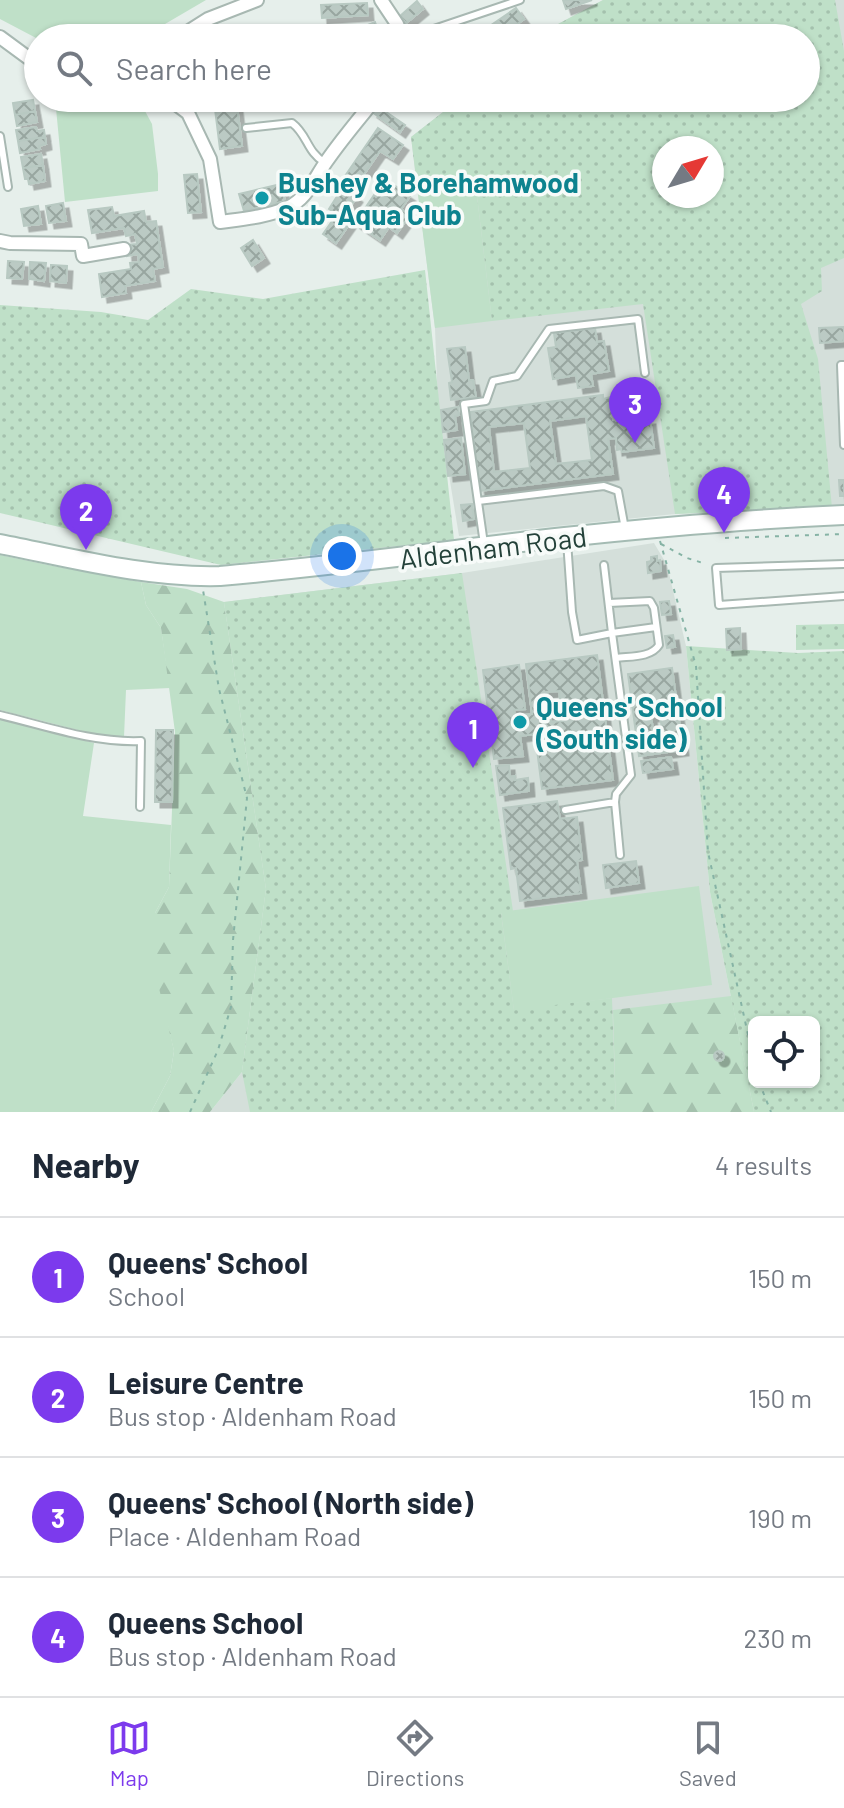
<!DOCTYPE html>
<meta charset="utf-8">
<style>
:root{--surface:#fff;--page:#f6f6f7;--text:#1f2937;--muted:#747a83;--line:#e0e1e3;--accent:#7c3aed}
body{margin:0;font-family:Barlow,sans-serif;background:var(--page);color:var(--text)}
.controls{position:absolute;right:24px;bottom:24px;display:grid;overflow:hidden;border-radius:12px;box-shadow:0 2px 6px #0004}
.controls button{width:72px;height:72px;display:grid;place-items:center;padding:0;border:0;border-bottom:2px solid var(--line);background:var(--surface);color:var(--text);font:40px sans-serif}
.compass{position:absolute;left:652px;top:136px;width:72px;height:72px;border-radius:50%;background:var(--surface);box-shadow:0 2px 6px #0004;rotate:52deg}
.you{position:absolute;left:342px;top:556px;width:28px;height:28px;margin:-20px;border:6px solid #fff;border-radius:50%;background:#1a73e8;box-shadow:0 0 0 12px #1a73e833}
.badge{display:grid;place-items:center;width:52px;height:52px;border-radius:50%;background:var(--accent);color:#fff;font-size:26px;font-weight:700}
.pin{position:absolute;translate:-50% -66px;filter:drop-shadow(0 2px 4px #0008)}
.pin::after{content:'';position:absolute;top:42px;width:28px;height:24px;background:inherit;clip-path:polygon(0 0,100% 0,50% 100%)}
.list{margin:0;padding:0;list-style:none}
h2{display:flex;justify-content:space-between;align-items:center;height:104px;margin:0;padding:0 32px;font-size:34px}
h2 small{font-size:26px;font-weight:400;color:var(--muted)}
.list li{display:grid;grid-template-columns:52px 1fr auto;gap:24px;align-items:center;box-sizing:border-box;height:120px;padding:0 32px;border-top:2px solid var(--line)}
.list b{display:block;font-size:30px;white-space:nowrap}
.list p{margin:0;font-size:26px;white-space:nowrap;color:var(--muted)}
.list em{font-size:26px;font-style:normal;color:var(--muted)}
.icon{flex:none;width:44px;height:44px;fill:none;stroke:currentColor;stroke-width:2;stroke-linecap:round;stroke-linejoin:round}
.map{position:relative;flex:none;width:844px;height:1112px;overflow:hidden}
.search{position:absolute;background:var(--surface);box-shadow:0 2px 6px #0004;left:24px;right:24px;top:24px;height:88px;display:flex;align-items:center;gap:20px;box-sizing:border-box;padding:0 28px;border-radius:44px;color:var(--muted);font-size:30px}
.sheet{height:584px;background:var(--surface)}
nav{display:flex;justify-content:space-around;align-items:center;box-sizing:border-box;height:112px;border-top:2px solid var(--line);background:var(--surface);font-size:22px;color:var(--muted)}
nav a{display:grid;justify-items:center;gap:4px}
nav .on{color:var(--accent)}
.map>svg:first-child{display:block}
.built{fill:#d4dfda;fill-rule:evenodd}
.grass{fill:#bfe0c8}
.forest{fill:url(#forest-firs)}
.park{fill:url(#park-dots);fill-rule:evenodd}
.building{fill:url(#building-cross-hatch);stroke:#b8c9c2;stroke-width:2;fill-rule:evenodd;filter:url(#shadow)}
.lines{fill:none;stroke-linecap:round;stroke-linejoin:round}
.service-casing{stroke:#a8b8b2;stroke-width:10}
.minor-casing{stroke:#a8b8b2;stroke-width:16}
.secondary-casing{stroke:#a4bbb3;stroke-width:22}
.path{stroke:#86b3a5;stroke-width:2;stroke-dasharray:4 6;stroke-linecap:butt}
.service{stroke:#fff;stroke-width:6}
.minor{stroke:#fff;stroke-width:12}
.secondary{stroke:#fff;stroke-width:18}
.culture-dot{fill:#0f9aa8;stroke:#f7fbf9;stroke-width:3}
.labels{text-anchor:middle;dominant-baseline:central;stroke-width:7;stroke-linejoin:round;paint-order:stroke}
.culture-label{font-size:28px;font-weight:bold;fill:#0d838f;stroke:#f7fbf9;text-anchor:start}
.street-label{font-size:28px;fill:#24423a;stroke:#f7fbf9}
</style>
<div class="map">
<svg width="844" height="1112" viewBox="0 0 844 1112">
<defs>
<pattern id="forest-firs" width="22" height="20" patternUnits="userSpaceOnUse" patternTransform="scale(2)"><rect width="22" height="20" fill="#bfe0c8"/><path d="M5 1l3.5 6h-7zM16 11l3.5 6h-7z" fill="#a4c1ad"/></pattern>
<pattern id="park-dots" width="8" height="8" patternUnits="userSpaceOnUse" patternTransform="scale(2)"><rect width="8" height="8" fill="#bfe0c8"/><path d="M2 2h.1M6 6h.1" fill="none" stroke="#a4c1ad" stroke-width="1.8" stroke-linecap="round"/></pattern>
<pattern id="building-cross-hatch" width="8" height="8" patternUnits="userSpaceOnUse" patternTransform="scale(2)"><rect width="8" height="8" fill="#bbcac4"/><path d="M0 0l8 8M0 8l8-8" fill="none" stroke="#98a6a0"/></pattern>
<filter id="shadow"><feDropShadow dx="5.5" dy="5.5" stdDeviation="0" flood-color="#0004"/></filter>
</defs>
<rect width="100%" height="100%" fill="#e6efeb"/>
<path class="built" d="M603,0H844V506L675,514L459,536L438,408L435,328L411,137L461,98H806V38H536L545,31ZM664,148H712V196H664Z
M654,543L667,565L686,646L710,892L754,1112H210L242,1072L266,889L224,602L462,573Z"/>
<path class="grass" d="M0,0H206L165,24L122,38L38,39L0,19Z
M55,98H138L152,124L158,174V191L65,202Z
M476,188L492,321L435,328L418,195Z
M0,555L48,565L141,582L146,605L161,628L170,688L126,690L124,737L97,735L0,710Z
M0,718L94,743L83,816L171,825L169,887L155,913L168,1023L174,1051L170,1076L151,1112H0Z
M699,886L712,985L514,1011L501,912Z"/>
<path class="forest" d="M141,582L187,589L224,602L266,889L242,1072L210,1112H151L170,1076L174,1051L148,942L155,913L169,887L175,732L161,628L146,605Z
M731,996L754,1112H616L613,1010Z"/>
<path class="park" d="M603,0H835L844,51V258L821,268L822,291L801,304L818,359L832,508L675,514L643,304L492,321L476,188L418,195L411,137L461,98H806V38H536L545,31ZM664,148H712V196H664Z
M425,270L454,540L221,565L0,513V305L101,312L148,320L191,289L263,299Z
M462,573L513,911L501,913L514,1010L612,998L616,1112H250L242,1072L266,889L224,602Z
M844,624V649L796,650V625Z
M686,646L798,653L844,651V1112H754L710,892ZM754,1022H814V1082H754Z"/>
<path class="building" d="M563,0H592L566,9Z
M417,1L423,9L406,23L400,16Z
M367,3L368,15L322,18L321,5Z
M516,8L524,19L498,38H490L484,30Z
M375,22L379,34L369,38H335Z
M33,100L35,111L15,115L13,103Z
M376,105L405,125L400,132L372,112Z
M237,106L242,146L220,149L215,109Z
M35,111L37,122L17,126L15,115Z
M36,127L37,131L44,130L45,137L18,141L16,130Z
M378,128L403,145L393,159L380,151L355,187L343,179Z
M45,137L46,144L39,146L40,149L20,153L18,141Z
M41,154L43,165L23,168L21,157Z
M43,165L45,181L29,184L28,179H25L23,168Z
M197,174L201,212L188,213L184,175Z
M385,179L410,196L401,209L410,215L397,233L389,227L380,240L355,223Z
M281,184L285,201L244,211L239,194Z
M343,187L357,197L342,218L350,223L336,243L323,234L337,214L329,209Z
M63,203L66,221L49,223L46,206Z
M38,206L41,224L24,226L21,209Z
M112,207L114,216L144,211L146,222L156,221L163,267L153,269L155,281L125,286L126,293L102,297L99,274L131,269L130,263L139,262L138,254L127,256L126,245L137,244L135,234L126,236L124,228L92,233L88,210Z
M253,240L264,258L252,266L241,248Z
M8,261L24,262L22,279L7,278Z
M30,262L46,263L44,281L29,279Z
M51,265L67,266L66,283L50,281Z
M844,327V341L820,343L819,328Z
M595,328L597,342L604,341L609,371L591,374L593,386L578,388L576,375L553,379L548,348L556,347L554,333Z
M465,347L469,380H473L476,397L451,400L449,383L452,382L447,349Z
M636,390L640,421L650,419L654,448L622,452L621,449L617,450L616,438L608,439L613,474L480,491L470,412L603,395V399L618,395L619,401L626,400L625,391ZM623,406L626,423H622L621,419L613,420V416L621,415L620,407ZM586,416L592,460L556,464L550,421ZM524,423L530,468L494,472L489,427Z
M458,407L459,415L455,416L457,430L443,432L441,410Z
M461,438L465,474L448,476L444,440Z
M839,480H844V496H840Z
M472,504L474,519L463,521L461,505Z
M657,556V561L660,560L661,571L648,573L647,562L651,561V557Z
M669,601L671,614L662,615L660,602Z
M740,628L741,649L727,650L726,629Z
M673,635L675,647L667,648L665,636Z
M597,655L613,780L542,789L535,734L520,736L523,756L494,759L483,670L519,665L525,709L514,710L515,716L532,714L526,664ZM559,691L563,721L551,722L547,692Z
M672,668L683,750L639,756L628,674ZM660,715L663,735L654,737L651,716Z
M156,730H173L172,802H155Z
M671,757L673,769L643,773L641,761Z
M509,765L510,777L515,776V780L528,778L529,791L500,795L496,766Z
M557,801L560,819L577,817L582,860L577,861L581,893L520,901L516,868L511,869L503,808Z
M636,861L639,883L606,888L603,865Z
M714 1056a5 5 0 1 1 10 0a5 5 0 1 1-10 0Z"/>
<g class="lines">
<defs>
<path id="service" d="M407,38L520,0
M246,128L292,123C308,135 306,151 325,163
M0,136L8,187
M844,365H841L844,445
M478,501L604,486L618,491L625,529
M567,541L572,612L577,640L612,633L631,775L616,794L615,802L620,855
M484,544L464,404L486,401L493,381L517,376L549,329L638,319L645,373
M844,564L716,568L719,605L844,596
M604,565L612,633L656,627
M609,603L650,601L654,608L659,645C651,658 630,656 616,658
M0,715C46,726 93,743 141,741L140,807
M565,810L615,802"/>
<path id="minor" d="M381,0L397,24L403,38
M0,37L38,65
M178,38L208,19L257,0
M168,98L188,113L210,159L220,222C242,219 266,217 287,208C307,199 314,179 326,162C341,140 359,119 376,98
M0,241L10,243L81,244L83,256L124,249"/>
<path id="secondary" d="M0,544C72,558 146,578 220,576C336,566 450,550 565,537C658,527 751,519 844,515"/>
</defs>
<use href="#service" class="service-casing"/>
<use href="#minor" class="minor-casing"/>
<use href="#secondary" class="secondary-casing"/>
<path class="path" d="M725,538L844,534
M660,541L696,666L708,852L754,1062
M661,544L687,558L706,564
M759,1082L771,1112
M190,1112L218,1050L231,1007L233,940L247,798L219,689L203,590"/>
<use href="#service" class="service"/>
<use href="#minor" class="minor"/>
<use href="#secondary" class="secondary"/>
</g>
<g class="culture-dot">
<circle cx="262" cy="198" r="8"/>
<circle cx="520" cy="722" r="8"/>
</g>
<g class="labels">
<g class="culture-label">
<text x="278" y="182">Bushey &amp; Borehamwood<tspan x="278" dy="32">Sub-Aqua Club</tspan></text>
<text x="536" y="706">Queens' School<tspan x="536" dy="32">(South side)</tspan></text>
</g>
<g class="street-label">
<text transform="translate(493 547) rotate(-7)">Aldenham Road</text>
</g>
</g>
</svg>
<div class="controls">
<button><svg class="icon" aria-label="locate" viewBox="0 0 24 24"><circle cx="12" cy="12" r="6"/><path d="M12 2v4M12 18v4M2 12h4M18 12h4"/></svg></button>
</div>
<svg class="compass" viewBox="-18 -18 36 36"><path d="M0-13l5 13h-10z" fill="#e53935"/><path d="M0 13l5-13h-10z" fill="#747a83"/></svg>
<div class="you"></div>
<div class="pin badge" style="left:473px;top:768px">1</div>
<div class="pin badge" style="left:86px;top:550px">2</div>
<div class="pin badge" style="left:635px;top:443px">3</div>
<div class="pin badge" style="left:724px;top:533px">4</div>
<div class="search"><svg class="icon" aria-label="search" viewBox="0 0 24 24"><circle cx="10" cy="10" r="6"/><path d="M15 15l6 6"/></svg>Search here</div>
</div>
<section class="sheet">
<h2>Nearby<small>4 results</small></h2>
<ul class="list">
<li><span class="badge">1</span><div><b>Queens' School</b><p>School</p></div><em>150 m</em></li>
<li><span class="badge">2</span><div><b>Leisure Centre</b><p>Bus stop · Aldenham Road</p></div><em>150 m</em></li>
<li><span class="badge">3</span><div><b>Queens' School (North side)</b><p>Place · Aldenham Road</p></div><em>190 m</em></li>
<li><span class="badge">4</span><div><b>Queens School</b><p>Bus stop · Aldenham Road</p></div><em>230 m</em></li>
</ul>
</section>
<nav>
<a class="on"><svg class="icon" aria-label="map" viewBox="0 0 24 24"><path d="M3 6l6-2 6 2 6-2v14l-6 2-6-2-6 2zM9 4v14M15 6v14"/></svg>Map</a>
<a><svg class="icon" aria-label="directions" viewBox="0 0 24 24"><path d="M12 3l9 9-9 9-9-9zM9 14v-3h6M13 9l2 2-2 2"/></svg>Directions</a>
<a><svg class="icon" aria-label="saved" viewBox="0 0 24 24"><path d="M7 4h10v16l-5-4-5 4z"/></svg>Saved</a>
</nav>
